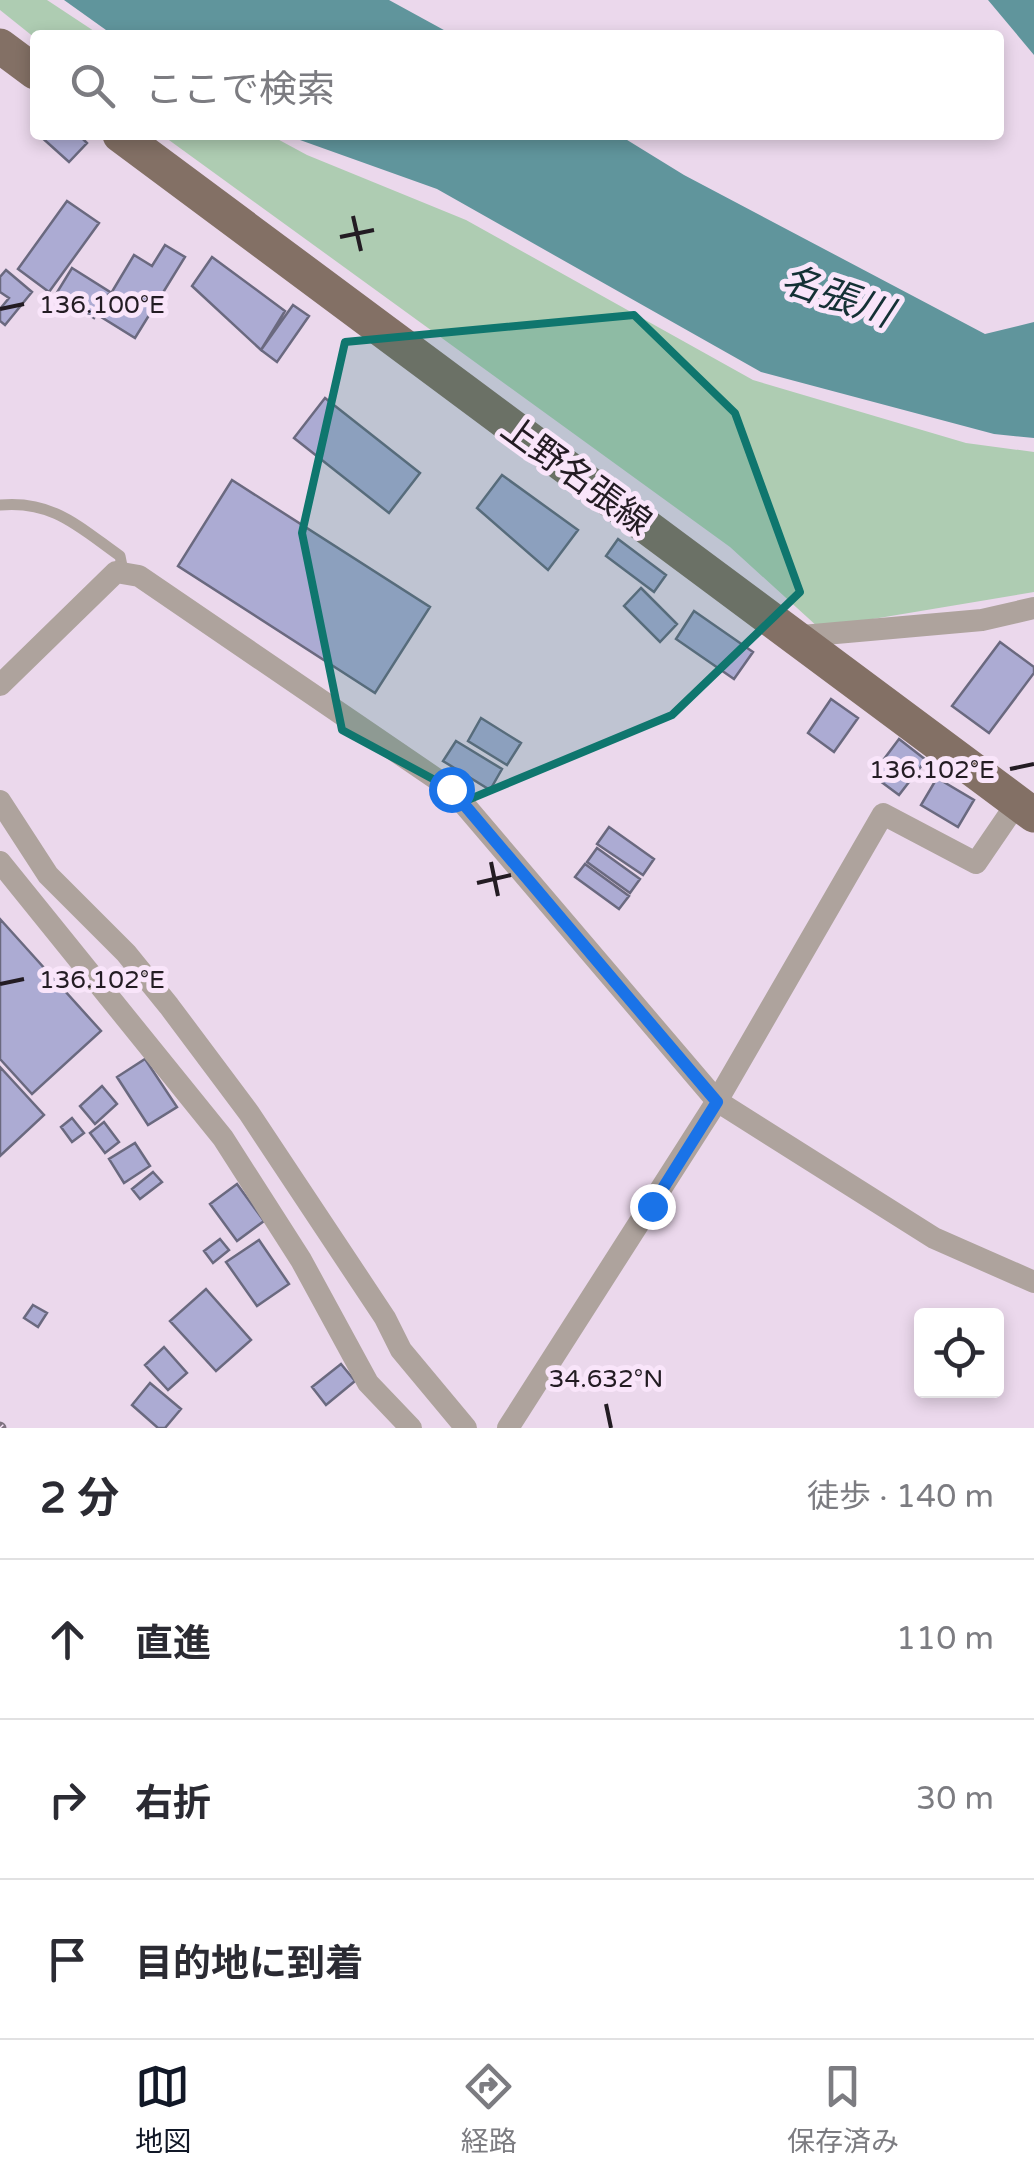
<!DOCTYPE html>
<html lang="ja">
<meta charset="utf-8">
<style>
:root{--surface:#fff;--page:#f7f7f7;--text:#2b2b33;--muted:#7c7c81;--line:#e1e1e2;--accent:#111827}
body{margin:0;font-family:"Varela Round","Noto Sans JP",sans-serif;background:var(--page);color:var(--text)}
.controls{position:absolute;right:30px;bottom:30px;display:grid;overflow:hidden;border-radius:10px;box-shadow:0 5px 15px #0003}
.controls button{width:90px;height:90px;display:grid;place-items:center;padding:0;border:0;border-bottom:2px solid var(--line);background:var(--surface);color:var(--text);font:50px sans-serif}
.stop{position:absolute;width:30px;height:30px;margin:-22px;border:8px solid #1a73e8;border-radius:50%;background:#fff}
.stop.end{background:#1a73e8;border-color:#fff;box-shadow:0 2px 10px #0008}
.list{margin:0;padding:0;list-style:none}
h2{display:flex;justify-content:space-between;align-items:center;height:130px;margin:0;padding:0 40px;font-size:42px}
h2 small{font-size:32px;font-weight:400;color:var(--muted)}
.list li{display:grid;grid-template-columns:65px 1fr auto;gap:30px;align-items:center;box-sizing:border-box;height:160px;padding:0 40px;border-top:2px solid var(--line)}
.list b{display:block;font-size:38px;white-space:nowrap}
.list em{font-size:32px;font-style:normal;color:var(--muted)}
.icon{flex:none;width:55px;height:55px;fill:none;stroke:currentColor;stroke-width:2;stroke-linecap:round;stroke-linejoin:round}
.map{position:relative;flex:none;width:1034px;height:1428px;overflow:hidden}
.search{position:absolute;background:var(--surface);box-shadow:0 5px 15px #0003;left:30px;right:30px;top:30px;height:110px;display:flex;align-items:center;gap:25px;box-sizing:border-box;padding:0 35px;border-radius:10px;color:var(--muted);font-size:38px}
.sheet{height:610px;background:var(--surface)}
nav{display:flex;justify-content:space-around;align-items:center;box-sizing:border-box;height:140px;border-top:2px solid var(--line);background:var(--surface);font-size:28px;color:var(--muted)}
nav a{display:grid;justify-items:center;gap:5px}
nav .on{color:var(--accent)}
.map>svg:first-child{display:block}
.green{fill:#aeccb2}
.water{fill:#60959c}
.building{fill:#acabd3;stroke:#6a697f;stroke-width:2.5}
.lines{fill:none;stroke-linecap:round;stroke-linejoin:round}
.lane{stroke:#aea39d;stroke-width:11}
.street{stroke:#aea39d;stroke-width:22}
.primary{stroke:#837065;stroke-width:35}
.rail-casing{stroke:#7f7380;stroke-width:11}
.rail{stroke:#f9e5fa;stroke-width:8;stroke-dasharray:22;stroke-linecap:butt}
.route{stroke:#1a73e8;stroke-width:12}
.marked{fill:#0f766e;fill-opacity:0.2;stroke:#0f766e;stroke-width:8;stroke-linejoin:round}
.ticks{fill:none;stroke:#231c23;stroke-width:4}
.labels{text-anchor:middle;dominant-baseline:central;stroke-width:10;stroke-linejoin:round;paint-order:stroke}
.street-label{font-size:35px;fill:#231c23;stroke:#f9e5fa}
.water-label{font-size:38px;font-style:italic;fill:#143135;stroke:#f9e5fa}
.ticks-label{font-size:25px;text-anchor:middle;fill:#231c23;stroke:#f9e5fa;stroke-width:10;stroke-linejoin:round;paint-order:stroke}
</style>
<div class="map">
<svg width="1034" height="1428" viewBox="0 0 1034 1428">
<rect width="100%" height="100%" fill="#ebd8ec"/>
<path class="green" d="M0,0H47L100,35L35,38L0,10Z
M162,135H270L307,155L466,220L753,380L966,443L1034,452V592L819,628L730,547Z"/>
<path class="water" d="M64,0H389L453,35H113Z
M988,0H1034V55Z
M286,135H619L684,175L985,334L1034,322V438L994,434L761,372L437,189Z"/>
<path class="building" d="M39,135H79L87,143L69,162Z
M67,201L99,223L49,292L18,269Z
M165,245L185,257L135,338L98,315L134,255L152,266Z
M212,257L285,311L261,350L192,286Z
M72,268L110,292L94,318L56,294Z
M6,270L32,292L5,325L0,321V309L9,298L0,292V277Z
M293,305L309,316L277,362L261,350Z
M325,398L420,473L389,513L294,438Z
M502,475L578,530L548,570L477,508Z
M232,480L430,607L375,693L178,566Z
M618,539L666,575L654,592L606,556Z
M641,588L677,624L660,642L624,606Z
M694,611L753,652L734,679L676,639Z
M1000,642L1034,667V673L989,733L952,706Z
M831,699L858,718L834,752L808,733Z
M481,718L521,743L507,765L468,741Z
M899,739L926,760L899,795L872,775Z
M456,741L502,769L490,790L443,761Z
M937,778L974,800L958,827L921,805Z
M609,827L654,859L643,875L597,844Z
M597,848L640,879L630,893L587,862Z
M585,864L629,896L619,909L575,877Z
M0,919L101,1031L32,1094L0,1059Z
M145,1059L177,1107L148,1125L117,1077Z
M0,1067L44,1115L0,1156Z
M102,1086L117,1104L95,1124L80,1106Z
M72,1118L84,1133L72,1142L61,1127Z
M104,1122L119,1142L105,1153L90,1133Z
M135,1143L150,1166L124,1183L109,1159Z
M153,1172L162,1182L140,1199L132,1189Z
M237,1184L264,1221L237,1241L210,1204Z
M220,1239L229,1250L213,1263L204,1251Z
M259,1240L289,1284L257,1306L226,1262Z
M206,1289L251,1340L216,1371L170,1321Z
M33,1305L47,1313L38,1327L24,1318Z
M164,1347L187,1373L168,1390L145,1365Z
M341,1364L355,1381L326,1405L312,1387Z
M150,1383L181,1409L165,1428H158L132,1405Z"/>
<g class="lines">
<path class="lane" d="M0,505C53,500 79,527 120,556L123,571"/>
<path class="street" d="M791,637L982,620L1034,608
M0,685L116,572L139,576L451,789L717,1101L934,1238L1034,1282
M0,801L48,875L126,953L169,1006L249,1113L385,1318L401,1350L466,1428
M0,862L223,1138L301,1260L368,1383L411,1428
M508,1428L717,1101L883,814L976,863L1017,803"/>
<path class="primary" d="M0,46L35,72
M120,135L1034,815"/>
<defs>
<path id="rail" d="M0,1427L1,1428"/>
</defs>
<use href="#rail" class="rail-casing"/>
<use href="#rail" class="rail"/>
</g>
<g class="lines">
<path class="route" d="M451,789L717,1102L652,1206"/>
</g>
<path class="marked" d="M634,315L735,413L800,592L672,715L470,799L342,730L302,533L345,342Z"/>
<path class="ticks" d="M353,216L361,251M340,237L374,230M0,309L24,304M1010,769L1034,764M491,862L498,896M477,883L511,875M0,984L24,979M606,1404L611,1428"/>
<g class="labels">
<g class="street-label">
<text transform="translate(576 476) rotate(36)">上野名張線</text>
</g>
<g class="water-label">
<text transform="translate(837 297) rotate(19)">名張川</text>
</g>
</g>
<g class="ticks-label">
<text x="102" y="313">136.100°E</text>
<text x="932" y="778">136.102°E</text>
<text x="102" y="988">136.102°E</text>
<text x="606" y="1387">34.632°N</text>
</g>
</svg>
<div class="controls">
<button><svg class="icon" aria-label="locate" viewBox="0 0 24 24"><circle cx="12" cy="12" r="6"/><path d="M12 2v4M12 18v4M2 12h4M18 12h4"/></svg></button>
</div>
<div class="stop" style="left:451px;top:789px"></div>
<div class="stop end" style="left:652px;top:1206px"></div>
<div class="search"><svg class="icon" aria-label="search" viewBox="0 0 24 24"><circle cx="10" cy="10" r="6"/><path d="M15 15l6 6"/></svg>ここで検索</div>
</div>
<section class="sheet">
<h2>2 分<small>徒歩 · 140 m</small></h2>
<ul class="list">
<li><svg class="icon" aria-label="ahead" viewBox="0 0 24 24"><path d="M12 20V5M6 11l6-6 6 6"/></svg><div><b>直進</b></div><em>110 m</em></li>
<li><svg class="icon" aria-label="right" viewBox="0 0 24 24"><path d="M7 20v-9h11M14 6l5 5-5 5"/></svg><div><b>右折</b></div><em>30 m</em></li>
<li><svg class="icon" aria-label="arrive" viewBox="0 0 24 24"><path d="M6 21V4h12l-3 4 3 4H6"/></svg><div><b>目的地に到着</b></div></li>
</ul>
</section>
<nav>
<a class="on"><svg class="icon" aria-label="map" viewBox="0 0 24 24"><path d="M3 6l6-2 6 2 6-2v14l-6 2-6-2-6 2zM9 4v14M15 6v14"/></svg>地図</a>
<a><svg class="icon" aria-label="directions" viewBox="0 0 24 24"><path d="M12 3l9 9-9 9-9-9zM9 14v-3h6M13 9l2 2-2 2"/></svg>経路</a>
<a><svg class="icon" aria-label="saved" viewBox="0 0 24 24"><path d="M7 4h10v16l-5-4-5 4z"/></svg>保存済み</a>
</nav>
